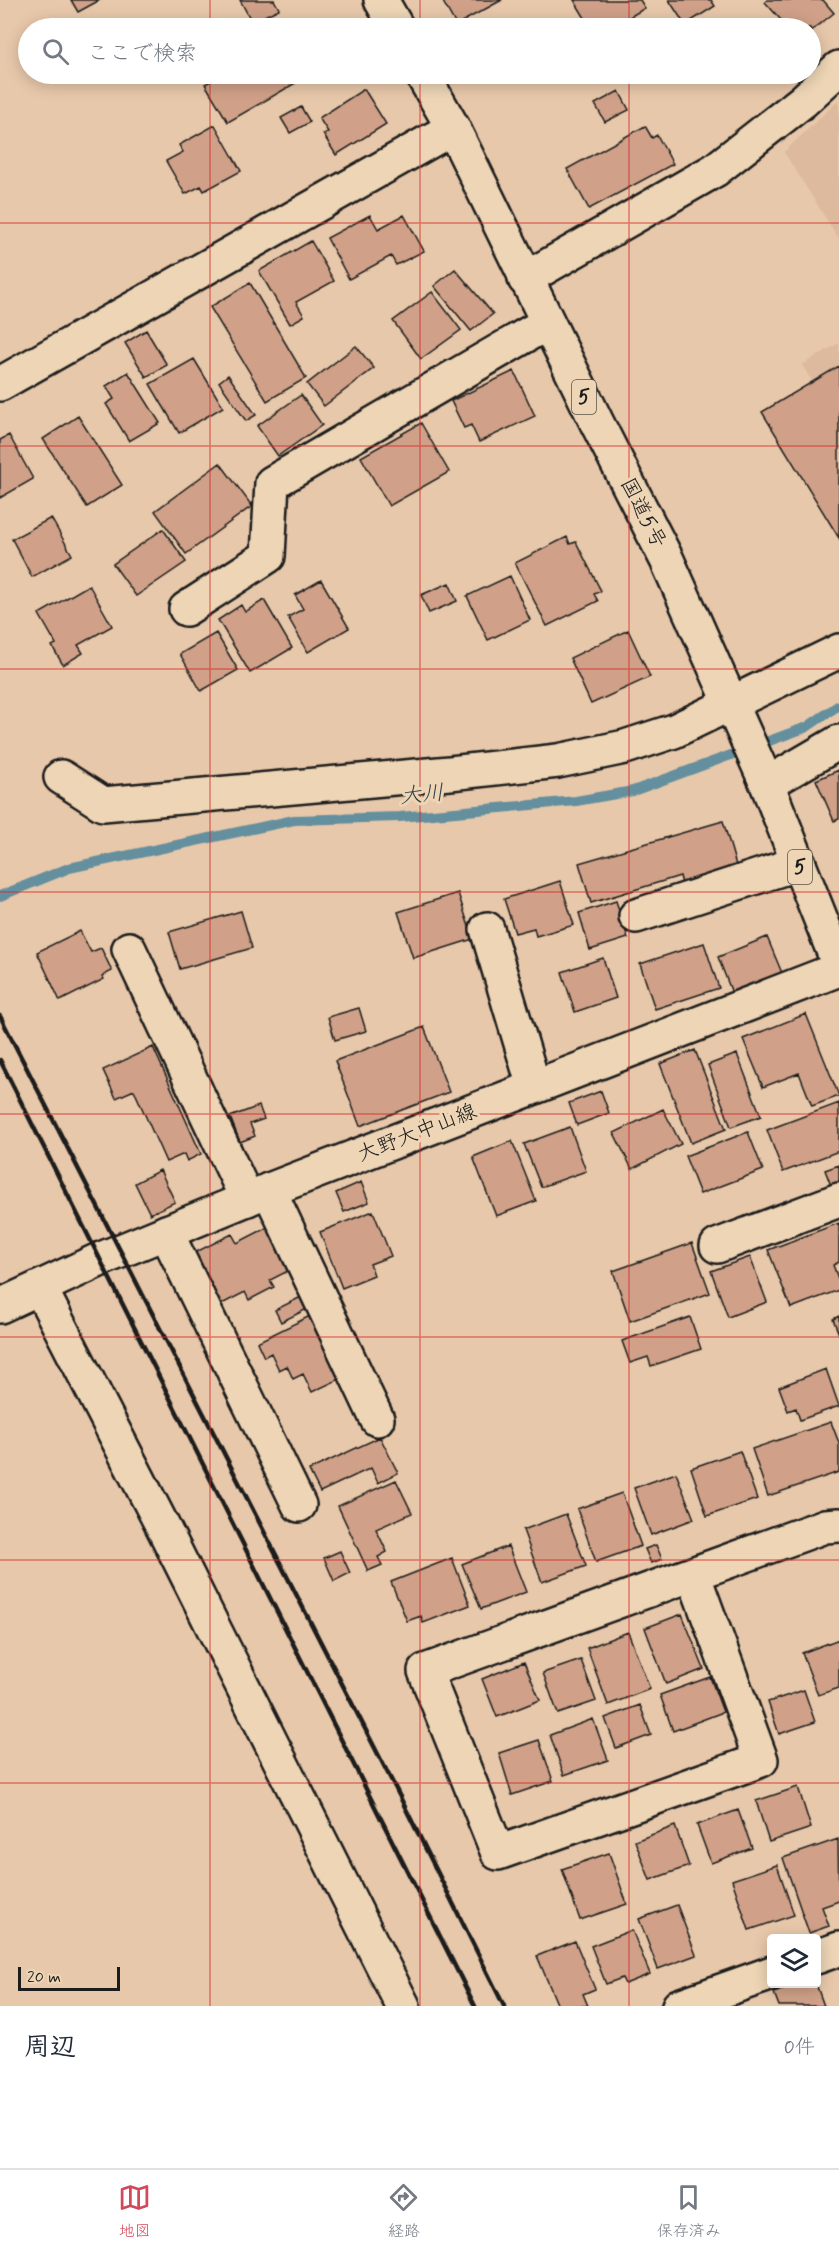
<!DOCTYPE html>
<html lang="ja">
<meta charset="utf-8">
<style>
:root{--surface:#fff;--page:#f6f6f7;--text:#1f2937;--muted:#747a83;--line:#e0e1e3;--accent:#d1495b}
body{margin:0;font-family:Mynerve,"Klee One",sans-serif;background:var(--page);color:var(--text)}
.controls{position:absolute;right:18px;bottom:18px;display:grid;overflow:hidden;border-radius:6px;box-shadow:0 3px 15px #0003}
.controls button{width:54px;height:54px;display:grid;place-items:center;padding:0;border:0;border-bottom:2px solid var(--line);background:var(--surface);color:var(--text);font:30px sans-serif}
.scale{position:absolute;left:18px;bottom:15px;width:102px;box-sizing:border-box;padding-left:6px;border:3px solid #1c1c1c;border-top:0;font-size:16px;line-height:21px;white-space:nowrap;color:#1c1c1c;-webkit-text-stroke:4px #edd5b5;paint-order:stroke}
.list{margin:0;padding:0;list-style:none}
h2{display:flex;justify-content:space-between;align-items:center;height:78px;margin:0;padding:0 24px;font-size:26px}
h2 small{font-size:20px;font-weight:400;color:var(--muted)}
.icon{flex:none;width:33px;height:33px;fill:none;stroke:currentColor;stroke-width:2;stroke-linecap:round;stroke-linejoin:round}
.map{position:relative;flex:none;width:839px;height:2006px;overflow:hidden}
.search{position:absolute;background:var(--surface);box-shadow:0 3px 15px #0003;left:18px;right:18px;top:18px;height:66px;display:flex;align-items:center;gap:15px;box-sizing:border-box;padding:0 21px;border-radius:33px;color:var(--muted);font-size:22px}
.sheet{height:162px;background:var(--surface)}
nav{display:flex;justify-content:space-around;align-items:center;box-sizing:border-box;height:84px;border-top:2px solid var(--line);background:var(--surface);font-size:16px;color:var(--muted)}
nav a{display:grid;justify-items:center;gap:3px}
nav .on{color:var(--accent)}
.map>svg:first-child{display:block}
.built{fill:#ddb99d}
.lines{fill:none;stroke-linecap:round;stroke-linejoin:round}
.stream{stroke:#648f9e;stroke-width:10}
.building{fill:#d0a188;stroke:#1c1c1c;stroke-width:1.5}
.minor-casing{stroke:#1c1c1c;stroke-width:38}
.major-casing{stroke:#1c1c1c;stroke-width:38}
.highway-casing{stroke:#1c1c1c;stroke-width:38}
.minor{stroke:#edd5b5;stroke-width:33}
.major{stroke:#edd5b5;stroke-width:33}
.highway{stroke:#edd5b5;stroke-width:33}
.rail{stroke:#1c1c1c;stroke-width:4.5}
.grid{fill:none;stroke:#d62828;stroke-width:1.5;stroke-opacity:0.55}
.labels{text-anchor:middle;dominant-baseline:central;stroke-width:6;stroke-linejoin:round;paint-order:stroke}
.shield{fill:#edd5b5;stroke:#5b544a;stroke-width:1.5}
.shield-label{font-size:20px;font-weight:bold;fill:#1c1c1c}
.street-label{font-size:21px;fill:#1c1c1c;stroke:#edd5b5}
.water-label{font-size:22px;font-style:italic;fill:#344247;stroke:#edd5b5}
</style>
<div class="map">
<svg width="839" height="2006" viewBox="0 0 839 2006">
<rect width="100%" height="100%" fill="#e8c8aa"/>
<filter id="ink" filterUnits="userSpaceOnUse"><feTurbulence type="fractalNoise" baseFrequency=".0167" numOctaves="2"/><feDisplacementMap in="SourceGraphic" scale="12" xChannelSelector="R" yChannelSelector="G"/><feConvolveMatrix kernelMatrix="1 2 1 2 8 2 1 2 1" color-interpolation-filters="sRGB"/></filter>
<g filter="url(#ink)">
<path class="built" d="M839,100V239L784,152Z
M839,343V424L802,365Z"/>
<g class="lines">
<path class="stream" d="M0,896L69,868L294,820L400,817L576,801L633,791L807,727L839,705"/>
</g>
<path class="building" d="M71,0H100L78,12Z
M240,0H274L279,9L252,22Z
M442,0H502L456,25Z
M574,0H640L645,8L611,28H591Z
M669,0H711L715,6L685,25Z
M767,0H823L834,13L810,32V28H788L765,2Z
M224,74H311L228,122L205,84Z
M364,89L386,124L336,155L323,134L328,132L319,118Z
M619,91L629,110L605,122L595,104Z
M301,107L310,122L290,133L281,118Z
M215,125L241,171L204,191L201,186L185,194L166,161L183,152L179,145Z
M645,126L652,138L657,135L673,164L589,209L567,169Z
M370,215L378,229L404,215L424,251L396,265L391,256L349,279L327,238Z
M311,241L334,281L296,302L304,316L290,324L259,271Z
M455,269L493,314L471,331L434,286Z
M250,283L306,378L267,401L210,307Z
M432,292L461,330L421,359L393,321Z
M146,330L167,365L146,377L125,343Z
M356,346L374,368L324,406L307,384Z
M194,359L223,407L179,433L150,384Z
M839,366V538L762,412Z
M514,371L535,416L479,442L471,425L464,428L451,401Z
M128,372L160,423L129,441L106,404L114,399L106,386Z
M228,375L256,415L246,421L219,382Z
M301,395L322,425L278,456L257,426Z
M78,416L122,485L87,507L43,439Z
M421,423L449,472L389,506L361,457Z
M9,435L33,479L0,498V440Z
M220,463L252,506L186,554L155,511Z
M51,518L72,555L32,577L12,539Z
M163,529L186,562L136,596L113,564Z
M567,537L570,544L576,542L601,591L594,594L598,601L547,626L515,563Z
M510,576L530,620L488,640L467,596Z
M321,580L349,628L308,652L288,617L303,609L295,595Z
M449,583L457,601L429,613L421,595Z
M89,585L112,626L78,645L83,653L63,665L52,646L56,644L39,614Z
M264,600L292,648L250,673L218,620L241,605L245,612Z
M628,630L650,677L591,704L570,658Z
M216,633L238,670L201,691L180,654Z
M839,770V819L834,821L816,780Z
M723,821L738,872L683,888L680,876L591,903L579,863Z
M560,881L574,925L536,936L534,928L515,933L504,899Z
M458,893L473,939L413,958L398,912Z
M616,901L628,938L590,950L579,913Z
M241,911L252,948L180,969L169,932Z
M80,931L91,952L101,948L112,971L102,976L104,979L60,1001L37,952Z
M767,937L782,973L732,993L718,957Z
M704,943L719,988L655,1009L640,964Z
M603,958L616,998L575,1012L562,972Z
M359,1008L366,1031L335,1040L328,1017Z
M806,1014L839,1096L812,1106L799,1073L763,1087L743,1039Z
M424,1027L449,1092L360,1126L335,1061Z
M153,1047L201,1154L187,1161L184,1154L166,1162L134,1090L116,1098L103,1070Z
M695,1050L726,1129L691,1143L660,1064Z
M737,1054L761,1116L731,1127L708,1065Z
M601,1091L609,1113L577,1125L569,1103Z
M839,1103V1151L783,1172L767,1130Z
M259,1106L264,1119L250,1124L255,1136L240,1142L230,1117Z
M663,1109L681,1144L632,1169L614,1133Z
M570,1127L586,1171L541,1187L524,1144Z
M748,1132L763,1170L700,1194L685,1156Z
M512,1141L536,1201L496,1216L473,1157Z
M839,1165V1186L832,1188L825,1170Z
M160,1170L175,1202L150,1214L135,1183Z
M361,1182L369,1202L344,1212L336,1193Z
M373,1211L391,1256L370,1264L374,1275L342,1288L320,1232Z
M839,1223V1262L833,1265L839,1281V1290L791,1308L768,1250Z
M270,1226L292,1269L270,1280L274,1287L249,1300L245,1292L220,1305L194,1253L232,1234L237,1243Z
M692,1243L710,1293L630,1321L613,1271Z
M750,1257L767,1302L728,1317L711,1271Z
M303,1296L309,1308L281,1322L275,1310Z
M314,1314L344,1377L312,1392L303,1374L293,1379L287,1366L279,1370L271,1353L264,1357L257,1342Z
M839,1316V1334L833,1319Z
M690,1317L701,1349L651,1366L648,1357L630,1363L622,1341Z
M826,1369L839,1406L800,1420L796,1408L788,1411L779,1387Z
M831,1422L839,1443V1472L768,1496L752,1449Z
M380,1437L398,1473L378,1483L371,1468L320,1492L309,1470Z
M740,1451L757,1499L707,1516L691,1468Z
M676,1473L694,1519L651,1535L634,1488Z
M396,1480L412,1513L376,1529L387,1552L378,1557L382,1565L368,1571L338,1506Z
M622,1493L641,1546L596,1562L577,1509Z
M566,1514L586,1566L542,1582L523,1530Z
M656,1545L662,1559L651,1563L645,1549Z
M508,1546L526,1592L481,1609L462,1564Z
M340,1551L350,1573L334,1581L324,1558Z
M452,1558L470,1605L423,1623L421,1616L407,1621L391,1582Z
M682,1614L704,1669L666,1684L645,1628Z
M628,1632L650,1689L608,1705L587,1648Z
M839,1639V1688L818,1695L802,1653Z
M581,1660L596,1701L558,1714L543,1673Z
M524,1662L540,1700L497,1717L482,1679Z
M710,1677L723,1712L673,1731L660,1695Z
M804,1690L815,1722L779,1734L768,1702Z
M640,1705L651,1735L616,1748L605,1718Z
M593,1719L608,1760L564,1775L550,1735Z
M539,1740L553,1781L512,1795L499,1753Z
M798,1787L811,1828L769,1842L756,1801Z
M738,1810L752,1848L711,1863L697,1825Z
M675,1826L689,1866L650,1880L635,1841Z
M838,1839L839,1901L822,1907L829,1926L809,1933L783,1858Z
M609,1853L627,1904L580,1920L562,1869Z
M777,1865L794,1915L749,1930L732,1880Z
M677,1905L696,1955L658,1969L639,1919Z
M632,1930L650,1974L625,1984L622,1978L606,1984L591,1946Z
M575,1941L595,1989L583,1994L588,2006H558L537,1956Z
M799,1984H816L824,2006H779L774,1993Z"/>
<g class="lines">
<defs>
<path id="minor" d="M525,279L715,170L803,101L839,68
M0,384L453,128
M186,609L268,556L272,483L547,323
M61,777L103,804L450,773L558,761L625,747L674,731L839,651
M767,784L839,742
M636,916L799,863
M487,929L534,1087
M129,949L247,1199
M269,1190L377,1419
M166,1232L299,1505
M717,1246L839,1200
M40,1288L164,1529L403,2006
M693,1574L761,1760L498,1853L425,1671L825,1526L839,1525
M816,1957L839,1949
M679,2006L772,1973"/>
<path id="major" d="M0,1306L101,1259L269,1190L839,969"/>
<path id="highway" d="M381,0L397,28
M422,74L453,128L597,423L667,560L767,784L839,965"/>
</defs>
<use href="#minor" class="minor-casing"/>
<use href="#major" class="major-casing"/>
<use href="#highway" class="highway-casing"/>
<use href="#minor" class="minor"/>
<use href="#major" class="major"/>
<use href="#highway" class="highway"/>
<path class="rail" d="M0,1016L400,1797L504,2006
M0,1060L475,2006"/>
</g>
</g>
<path class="grid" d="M210,0V28M420,0V28M629,0V28M210,74V2006M420,74V2006M629,74V2006M0,223H839M0,446H839M0,669H839M0,892H839M0,1114H839M0,1337H839M0,1560H839M0,1783H839"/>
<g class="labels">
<g class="shield">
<rect x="572" y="380" width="24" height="34" rx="4.5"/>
<rect x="788" y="850" width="24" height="34" rx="4.5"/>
</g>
<g class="shield-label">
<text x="584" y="397">5</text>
<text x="800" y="867">5</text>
</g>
<g class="street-label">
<text transform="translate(643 513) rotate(63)">国道5号</text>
<text transform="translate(417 1133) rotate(-21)">大野大中山線</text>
</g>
<g class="water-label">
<text transform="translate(422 795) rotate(-5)">大川</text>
</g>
</g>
</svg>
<div class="controls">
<button><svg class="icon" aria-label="layers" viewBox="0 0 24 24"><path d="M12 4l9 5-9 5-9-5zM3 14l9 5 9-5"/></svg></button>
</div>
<div class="scale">20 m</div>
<div class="search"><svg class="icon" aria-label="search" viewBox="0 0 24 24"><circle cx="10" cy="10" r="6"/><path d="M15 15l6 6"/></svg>ここで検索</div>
</div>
<section class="sheet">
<h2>周辺<small>0件</small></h2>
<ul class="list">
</ul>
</section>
<nav>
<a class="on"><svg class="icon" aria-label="map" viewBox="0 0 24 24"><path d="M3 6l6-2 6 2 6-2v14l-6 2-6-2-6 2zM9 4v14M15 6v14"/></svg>地図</a>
<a><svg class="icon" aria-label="directions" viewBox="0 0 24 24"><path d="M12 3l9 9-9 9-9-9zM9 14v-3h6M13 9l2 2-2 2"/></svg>経路</a>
<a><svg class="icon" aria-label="saved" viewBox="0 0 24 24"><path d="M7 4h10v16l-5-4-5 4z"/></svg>保存済み</a>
</nav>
